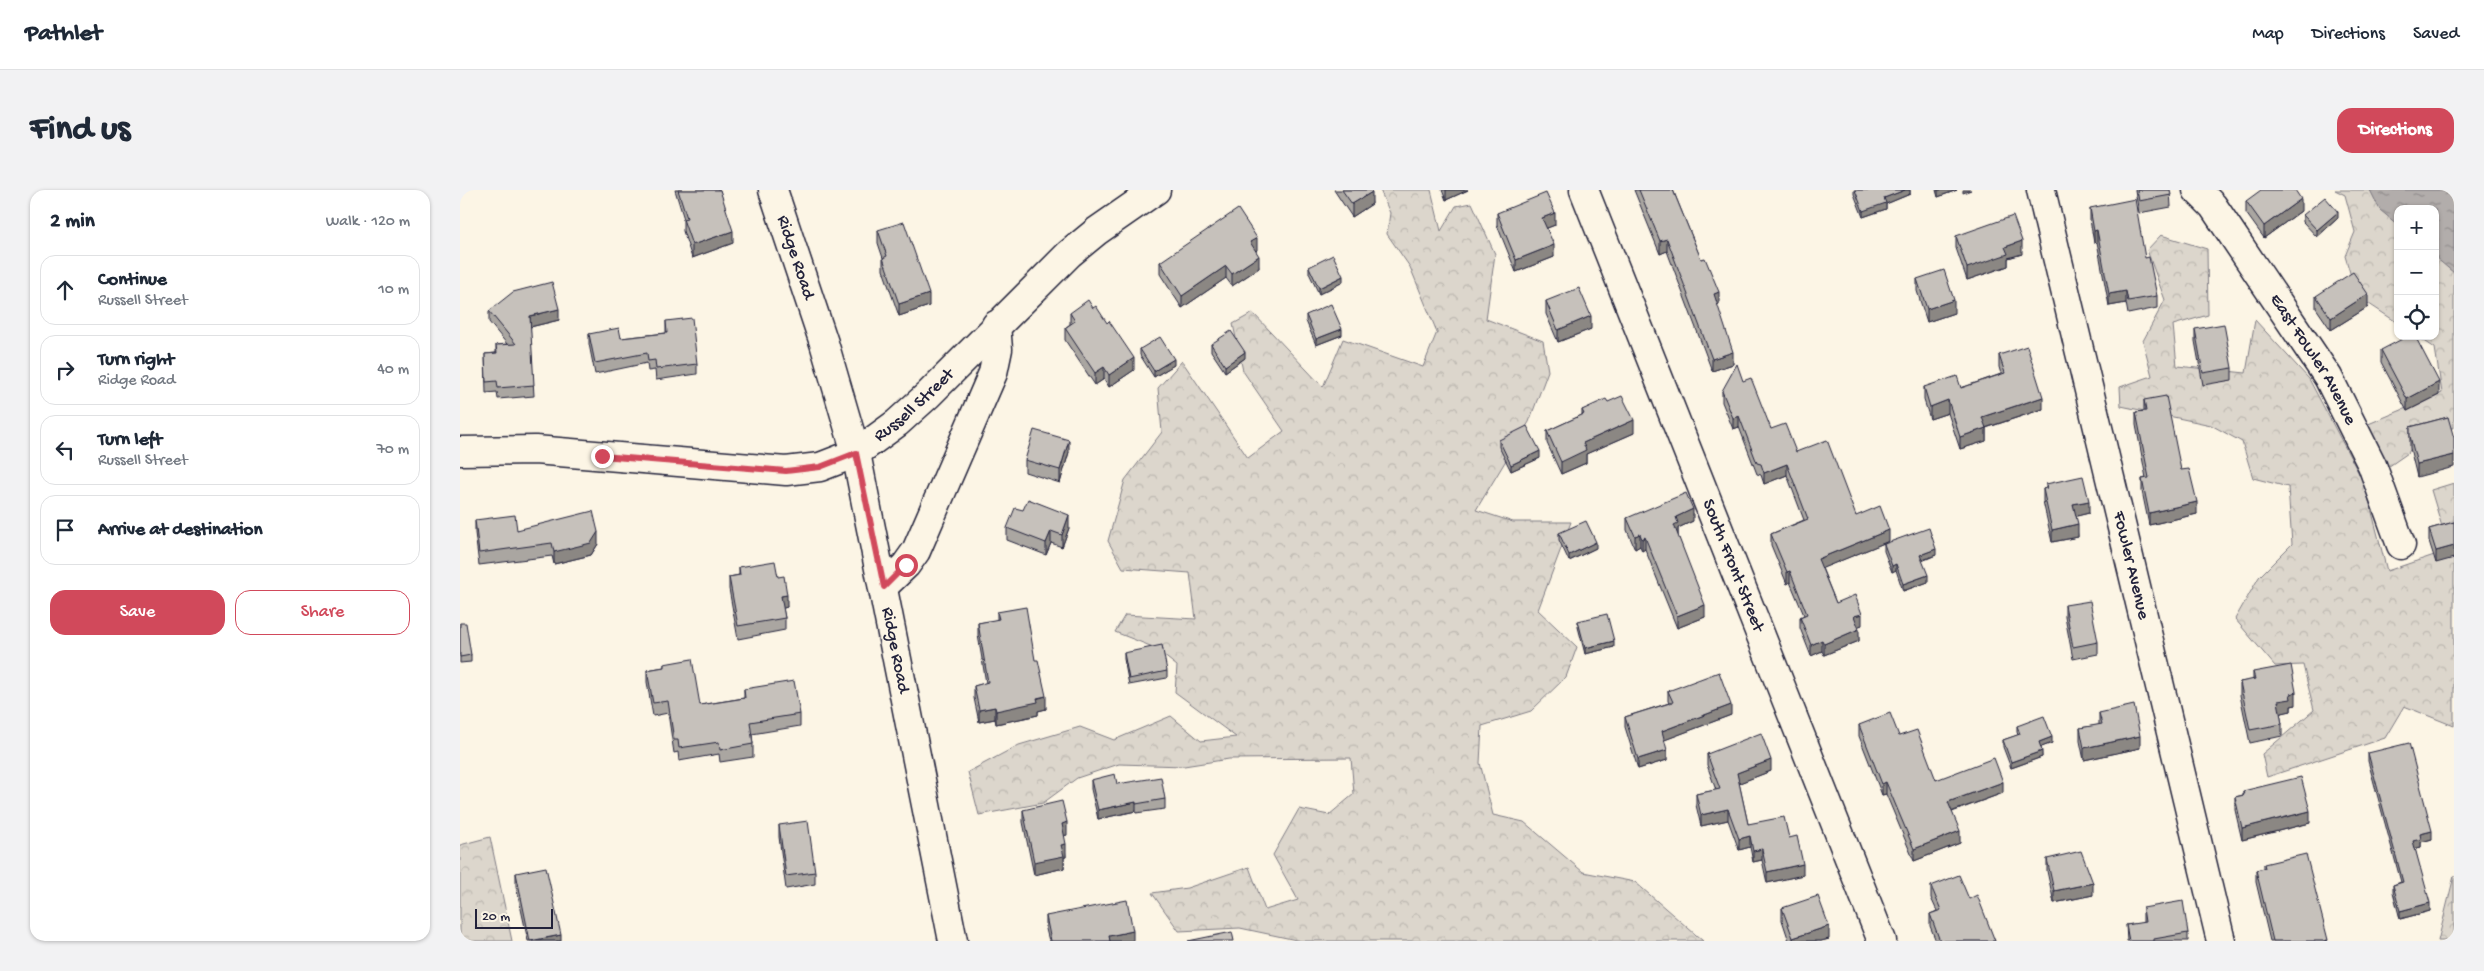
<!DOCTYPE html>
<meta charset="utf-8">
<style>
:root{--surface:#fff;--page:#f2f2f3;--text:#1f2937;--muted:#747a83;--line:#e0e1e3;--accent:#d1495b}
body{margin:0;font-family:"Gochi Hand",sans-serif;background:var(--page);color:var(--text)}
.controls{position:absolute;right:15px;top:15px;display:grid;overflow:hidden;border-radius:10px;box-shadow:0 1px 4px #0004}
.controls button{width:45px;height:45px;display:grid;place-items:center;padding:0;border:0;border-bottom:1px solid var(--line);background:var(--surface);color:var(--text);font:25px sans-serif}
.scale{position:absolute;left:15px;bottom:12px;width:78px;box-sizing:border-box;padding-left:5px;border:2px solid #22223b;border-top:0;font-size:14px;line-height:18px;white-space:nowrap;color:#22223b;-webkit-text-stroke:4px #fcf5e5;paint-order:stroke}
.stop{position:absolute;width:15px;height:15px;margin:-11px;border:4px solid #d1495b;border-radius:50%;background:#fff}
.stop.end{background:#d1495b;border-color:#fff;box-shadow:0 1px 5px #0008}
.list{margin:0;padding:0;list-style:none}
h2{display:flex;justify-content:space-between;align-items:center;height:65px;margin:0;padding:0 20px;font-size:21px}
h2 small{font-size:16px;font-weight:400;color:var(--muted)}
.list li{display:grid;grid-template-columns:32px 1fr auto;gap:15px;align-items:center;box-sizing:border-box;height:70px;margin:0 10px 10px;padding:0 10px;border:1px solid var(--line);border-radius:15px}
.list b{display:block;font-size:19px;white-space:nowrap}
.list p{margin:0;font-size:16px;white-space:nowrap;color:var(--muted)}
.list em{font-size:16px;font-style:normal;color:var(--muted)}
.actions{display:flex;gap:10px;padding:15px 20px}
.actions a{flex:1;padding:11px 0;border:1px solid var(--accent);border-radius:15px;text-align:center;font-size:18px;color:var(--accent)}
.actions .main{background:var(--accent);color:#fff}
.icon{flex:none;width:28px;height:28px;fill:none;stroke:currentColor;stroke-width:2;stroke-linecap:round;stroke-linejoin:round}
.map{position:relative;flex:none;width:1994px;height:751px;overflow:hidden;border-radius:15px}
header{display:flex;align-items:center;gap:30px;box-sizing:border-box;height:70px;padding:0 25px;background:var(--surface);border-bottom:1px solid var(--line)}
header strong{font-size:24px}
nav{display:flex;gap:28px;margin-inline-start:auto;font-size:18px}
.intro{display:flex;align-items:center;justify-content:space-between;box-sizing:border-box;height:120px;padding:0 30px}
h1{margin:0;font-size:35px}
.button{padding:12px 22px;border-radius:15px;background:var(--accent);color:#fff;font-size:18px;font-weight:700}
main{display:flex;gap:30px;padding:0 30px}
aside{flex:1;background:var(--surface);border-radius:15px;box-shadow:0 1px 4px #0004}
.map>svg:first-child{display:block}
.forest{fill:url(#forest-crowns);stroke:#7f7c84}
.water{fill:url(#water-ripples);stroke:#78757e}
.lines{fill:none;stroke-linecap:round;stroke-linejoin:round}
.minor-casing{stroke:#22223b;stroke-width:31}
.major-casing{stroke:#22223b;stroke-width:31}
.minor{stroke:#fcf5e5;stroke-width:28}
.major{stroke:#fcf5e5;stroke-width:28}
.wall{fill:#aaa6a1;stroke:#22223b}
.shaded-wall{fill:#8b8783;stroke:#22223b}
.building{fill:#c6c1bb;stroke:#22223b}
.route{stroke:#d1495b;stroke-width:6}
.labels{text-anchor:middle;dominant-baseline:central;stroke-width:5;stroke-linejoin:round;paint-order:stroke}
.street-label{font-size:18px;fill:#22223b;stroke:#fcf5e5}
</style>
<header>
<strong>Pathlet</strong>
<nav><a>Map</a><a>Directions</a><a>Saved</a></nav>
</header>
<div class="intro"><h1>Find us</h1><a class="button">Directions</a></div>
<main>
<aside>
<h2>2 min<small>Walk · 120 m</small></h2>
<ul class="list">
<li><svg class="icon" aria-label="ahead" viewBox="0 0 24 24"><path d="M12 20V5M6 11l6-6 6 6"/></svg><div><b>Continue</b><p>Russell Street</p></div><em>10 m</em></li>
<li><svg class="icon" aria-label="right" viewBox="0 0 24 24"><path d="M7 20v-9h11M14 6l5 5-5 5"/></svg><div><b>Turn right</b><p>Ridge Road</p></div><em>40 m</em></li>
<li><svg class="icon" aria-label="left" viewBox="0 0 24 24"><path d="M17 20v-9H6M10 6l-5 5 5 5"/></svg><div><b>Turn left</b><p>Russell Street</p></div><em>70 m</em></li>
<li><svg class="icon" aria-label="arrive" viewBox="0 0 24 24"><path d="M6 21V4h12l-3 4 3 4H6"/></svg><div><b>Arrive at destination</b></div></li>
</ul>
<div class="actions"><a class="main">Save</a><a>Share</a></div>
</aside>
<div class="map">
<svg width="1994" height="751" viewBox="0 0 1994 751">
<defs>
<pattern id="forest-crowns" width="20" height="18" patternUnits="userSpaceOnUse" patternTransform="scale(1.25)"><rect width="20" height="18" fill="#dcd6cc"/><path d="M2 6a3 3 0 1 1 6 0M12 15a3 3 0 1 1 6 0" fill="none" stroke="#bcb7b0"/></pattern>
<pattern id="water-ripples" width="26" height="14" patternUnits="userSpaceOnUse" patternTransform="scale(1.25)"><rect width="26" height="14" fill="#b2adab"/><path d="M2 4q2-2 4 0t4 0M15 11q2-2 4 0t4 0" fill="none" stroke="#908c8c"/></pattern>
</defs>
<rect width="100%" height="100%" fill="#fcf5e5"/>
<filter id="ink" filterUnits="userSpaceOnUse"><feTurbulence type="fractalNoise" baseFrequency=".02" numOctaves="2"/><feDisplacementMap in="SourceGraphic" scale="10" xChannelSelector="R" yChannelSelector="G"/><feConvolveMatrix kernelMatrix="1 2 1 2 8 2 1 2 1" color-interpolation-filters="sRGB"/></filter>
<g filter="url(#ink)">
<path class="forest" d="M920,0H971L981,41L996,16L1012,13L1035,64L1026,129L1083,151L1088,181L1069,232L1016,320L1053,332H1111L1078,420L1117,457L1106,487L1071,521L1022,536L1020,573L1033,625L1064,632L1123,682L1175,692L1243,751H841L780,738L719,741L692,703L727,698L789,677L805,720L838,710L813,665L839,619L869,625L894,604L891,568L769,569L724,576L659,574L617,588L583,613L519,625L508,582L559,555L620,537L654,550L711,526L741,551L776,547L715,502L717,476L693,457L655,442L665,425L736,429L730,383L663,378L648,351L665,290L702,242L698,198L722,171L788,268L824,241L783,181L773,134L793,123L863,197L883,149L963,177L977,142L950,77L927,44L930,23Z
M1875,0H1994V238L1965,236L1948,263L1925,279L1906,235L1982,203L1975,158L1957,146H1975V19H1938V133L1897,106L1885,66L1895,42L1885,5Z
M1701,45L1747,59L1748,125L1713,135L1717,176L1786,183L1795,130L1849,189L1905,295L1927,381L1989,360L1971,300L1994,293V536L1944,516L1925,548L1807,587L1802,564L1854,520L1843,475L1815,476L1775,429L1799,387L1832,354L1828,297L1793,288L1782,252L1751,235L1661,216L1660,197L1692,186L1683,151L1705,110L1687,60Z
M30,647L52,751H0V655Z
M1994,686V751H1978Z"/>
<path class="water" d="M1910,0H1994V83L1975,67V19H1938V35L1920,20Z"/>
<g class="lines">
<defs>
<g id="minor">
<path id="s1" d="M313,0L364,153L396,263"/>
<path id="s2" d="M1124,0L1422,751"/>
<path id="s3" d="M1581,0L1761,751"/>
<path id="s4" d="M1737,0L1753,16L1868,187L1912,275L1941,355"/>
<path d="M423,397L446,375L456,361L533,183L538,159L536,135"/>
</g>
<g id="major">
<path id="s5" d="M0,261L75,260L326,281L360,277L396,263L437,233L468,205L609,64L637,41L696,0"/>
<path id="s6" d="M396,263L493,751"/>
</g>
</defs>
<use href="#minor" class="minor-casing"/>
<use href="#major" class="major-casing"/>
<use href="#minor" class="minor"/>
<use href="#major" class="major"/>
</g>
<path class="wall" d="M215,0H260L273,53L232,68L223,41V29H224Z
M874,0H910L912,14L892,27Z
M982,0H1008L986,10Z
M1174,0H1213L1259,114L1257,115L1273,174L1252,181L1207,61L1200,64Z
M1394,0H1450V4L1426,14V19L1403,27L1394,4Z
M1476,0H1497L1478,7Z
M1675,0H1710L1711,17L1679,23Z
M1786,11L1841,21L1804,48L1786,23Z
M1630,18L1697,106V118L1668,124L1666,113L1649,116L1637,52L1634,53L1630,30Z
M1037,23L1095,35L1087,38L1094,67L1056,82L1037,35Z
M1843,25L1878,28L1857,47L1843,32Z
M418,40L469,116L439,126L423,80V68L418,53Z
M1496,46L1562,64L1548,68V76L1507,90L1496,58Z
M797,60L796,61L799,78L772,96L766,88L722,118L700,84V72Z
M849,77L883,92L859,104L849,83Z
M1457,89L1494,123L1467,132L1457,101Z
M1856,106L1908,117L1871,140L1856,118Z
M1086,111L1131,139L1098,152L1086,124Z
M29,121L99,130L70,137L74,206L38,209L37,202L26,203L25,164L36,163V155L47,154L29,132Z
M610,123L674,180L649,197L644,189L635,195L605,150V138L610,134Z
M846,125L882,145L856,155L846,131Z
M206,131L237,174V184L196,190L195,180L188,181L187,173L135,184L129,154V144L161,148L206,143Z
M1735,139L1772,178V190L1743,195L1735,151Z
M751,154L785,168L765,182L751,161Z
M680,159L714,175L694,187L680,165Z
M1921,160L1979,205L1947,221L1921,172Z
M1539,165L1583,219L1526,238V251L1500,259L1488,223L1470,229L1464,210V197L1501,198L1541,184L1539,177Z
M1283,191L1311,239L1336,262L1396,326L1429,351L1362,378L1376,413L1402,435L1398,436L1399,451L1364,465L1362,461L1351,466L1340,438V427L1344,425L1330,392L1327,394L1311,355V344L1344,330L1327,285L1304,294L1301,285L1297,284L1279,237L1273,239L1262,212V201Z
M1684,210L1721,280L1737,324L1689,335L1682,301V289L1686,288L1676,235V222L1684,221Z
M1148,212L1174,243L1126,264V273L1101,284L1087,253V241L1122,225V220Z
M1988,227L1957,287L1950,258V237Z
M1039,250L1080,268L1051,281L1039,257Z
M609,262L600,293L565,282V270Z
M1586,294L1629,323L1616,326L1618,347L1592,352L1583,311V299L1586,298Z
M1167,328L1233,331L1218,338V346L1245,427L1217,438L1185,359L1182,361L1180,356L1175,359L1167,340Z
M15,330L57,340L138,354L131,365L94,374L92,366L19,375L15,343Z
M1994,332L1976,373L1969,351V339Z
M547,338H609L602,357L591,353L586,365L547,350Z
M1099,343L1136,358L1109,371L1099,350Z
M1424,354L1476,365L1462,371L1468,392L1443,401L1436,380L1432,382L1424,361Z
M279,377L318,387L327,417L323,418L325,428V440L278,449L269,399V387L279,385Z
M1605,415L1638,452V464L1613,469L1605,427Z
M537,422L575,470L586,519L578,521V525L536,534L535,529L519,532L514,508V496L526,493L518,445V433L537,430Z
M1118,431L1154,457L1125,464L1118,437Z
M0,433L11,465V472L0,473Z
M664,463L707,481V488L669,495L664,469Z
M204,474L240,515L284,508V499L340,524V536L292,544L293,554V567L260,572L259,564L219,571L218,562L214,563L208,523L193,526L187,492V480L204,477Z
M1793,482L1836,515L1831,516V521L1820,523L1822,534V546L1790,553L1780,505V492L1793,490Z
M1208,501L1271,525L1204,550L1207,570L1178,579L1165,537V527L1209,513L1208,511Z
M1639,523L1680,558L1624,570L1620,551V538L1639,535Z
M1399,535L1439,546L1476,590L1543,603L1492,622L1500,653L1454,671L1426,604L1422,605L1399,546Z
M1557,536L1592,553L1581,557L1582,567L1551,578L1543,557V550L1558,545L1557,542Z
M1908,563L1972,649L1961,652V657L1955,659L1970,721L1940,729L1933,702V695L1941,692L1908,571Z
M1247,564L1311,581L1279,593L1288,634L1329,648L1343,685L1307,693L1302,670L1293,672L1290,657L1279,660L1268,630L1241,636L1236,615V604L1256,600L1247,575Z
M631,590L657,594L705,609V619L676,623V621L638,629L631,599Z
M1783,601L1850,633L1782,650L1775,620V607L1783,605Z
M563,620L607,645H604L606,667H604V678L574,685L563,632Z
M319,635L355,682V694L326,699L319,647Z
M1587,669L1633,705L1594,713L1587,681Z
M1804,674L1868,751H1810L1796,692V680L1804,678Z
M56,683L101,751H68L56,696Z
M1471,696L1509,709L1535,751H1476L1470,736V724L1477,721L1471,708Z
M1322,718L1369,749L1361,751H1329L1322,730Z
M1683,718L1728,743V751H1667L1666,735L1683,733Z
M586,726L673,751H589L586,739Z"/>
<path class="shaded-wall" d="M986,0H1008L986,10Z
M1445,0H1450V4L1426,14V19L1403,27V21L1424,8Z
M1478,0H1497L1478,7Z
M1503,0H1511L1503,3Z
M912,2V14L892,27V14Z
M1841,9V21L1804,48V36Z
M1878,22V28L1857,47V40Z
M1095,23V35L1082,40V28Z
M1637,40V52L1634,53V41Z
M273,41V53L232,68V55Z
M797,48V60L790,64V52Z
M1207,49V61L1200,64V51Z
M1562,51V64L1548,68V76L1507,90V78L1545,57Z
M1094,55V67L1056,82V70Z
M799,66V78L772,96V84Z
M766,76V88L722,118V106Z
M883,86V92L859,104V98Z
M1666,101V113L1649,116V104Z
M1259,102V114L1254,116V104Z
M469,104V116L439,126V114Z
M1908,104V117L1871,140V128Z
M1494,110V123L1467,132V119Z
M99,119V130L70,137V126Z
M1131,126V139L1098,152V140Z
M882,139V145L856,155V149Z
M785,162V168L765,182V176Z
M1273,162V174L1252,181V169Z
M674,168V180L649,197V185Z
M714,169V175L694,187V181Z
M644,177V189L635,195V183Z
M1979,192V205L1947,221V209Z
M1583,207V219L1522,239V227Z
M1488,210V223L1470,229V217Z
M1279,226V237L1273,239V228Z
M1174,230V243L1126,264V273L1101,284V272L1123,253Z
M1526,238V251L1500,259V247Z
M609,250V262L600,293V280Z
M1080,261V268L1051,281V275Z
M1994,265V277L1957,287V274Z
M1327,274V285L1304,294V283Z
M1629,311V323L1613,327V314Z
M1737,312V324L1689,335V323Z
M1233,319V331L1218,338V346L1214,348V335L1216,327Z
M609,325V338L602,357V345Z
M1618,334V347L1592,352V340Z
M1429,340V351L1358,380V369Z
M591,341V353L586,365V353Z
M138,342V354L131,365L94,374V362Z
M1180,344V356L1175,359V346Z
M1185,347V359L1182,361V349Z
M1136,352V358L1109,371V365Z
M1994,356V368L1976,373V361Z
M1476,359V365L1460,371V365Z
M1436,374V380L1432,382V376Z
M1330,381V392L1327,394V382Z
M1468,385V392L1443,401V394Z
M327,405V417L321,419V406Z
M1245,415V427L1217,438V426Z
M1402,424V435L1394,438V426Z
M1399,439V451L1364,465V454Z
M1362,450V461L1351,466V455Z
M1154,451V457L1125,464V458Z
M1836,502V515L1831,516V521L1818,524V511L1830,504Z
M586,506V519L578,521V525L536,534V521Z
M1271,515V525L1202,551V541Z
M535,517V529L519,532V520Z
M1680,546V558L1624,570V558Z
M1592,547V553L1579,558V552Z
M1207,560V570L1178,579V569Z
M1582,561V567L1551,578V572Z
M1311,570V581L1277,594V583Z
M1426,592V604L1422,605V594Z
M1543,592V603L1488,623V612Z
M676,612V621L638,629V620Z
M1268,619V630L1241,636V625Z
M1850,621V633L1782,650V638Z
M607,632V645L602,646V634Z
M1500,641V653L1454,671V659Z
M1972,641V649L1961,652V657L1953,659V651L1960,644Z
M1290,646V657L1279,660V649Z
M606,654V667H604V678L574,685V672L601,655Z
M1302,659V670L1293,672V661Z
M1343,674V685L1307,693V682Z
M1633,693V705L1594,713V701Z
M1970,713V721L1940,729V721Z
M1369,736V749L1361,751H1333V748Z
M673,741V751H649V746Z
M101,745V751H72Z"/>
<path class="building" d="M218,0H260L273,41L232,55L223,29L227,28Z
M882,0H910L912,2L892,14Z
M1179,0H1213L1241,69L1245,68L1259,102L1254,104L1273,162L1252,169L1207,49L1200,51Z
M1395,0H1445L1424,8L1426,13L1403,21Z
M1677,0H1710L1711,5L1679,11Z
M1801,0H1835L1841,9L1804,36L1786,11Z
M1086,3L1095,23L1082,28L1094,55L1056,70L1037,23Z
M1865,7L1878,22L1857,40L1843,25Z
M1675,9L1685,68L1689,67L1697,106L1668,111L1666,101L1649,104L1637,40L1634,41L1630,18Z
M778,19L797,48L790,52L799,66L772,84L766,76L722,106L700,72Z
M1553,26L1562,51L1545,57L1548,64L1507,78L1496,46Z
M444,32L469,104L439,114L423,68L427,66L418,40Z
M873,65L883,86L859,98L849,77Z
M1484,80L1494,110L1467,119L1457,89Z
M1893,82L1908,104L1871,128L1856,106Z
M92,92L99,119L70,126L74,195L38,198L37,191L26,192L25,164L37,163L36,155L56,154L29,121L53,102Z
M1119,98L1131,126L1098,140L1086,111Z
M628,110L633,118L636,116L647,133L649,131L674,168L649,185L644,177L635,183L605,138L615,131L610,123Z
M871,114L882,139L856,149L846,125Z
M232,128L237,174L196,179L195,170L188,171L187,163L135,173L129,144L159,138L161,148L207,143L206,131Z
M1764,134L1772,178L1743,183L1735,139Z
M771,141L785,162L765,176L751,154Z
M1948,146H1955L1979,192L1947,209L1921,160Z
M700,147L714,169L694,181L680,159Z
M1567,156L1583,207L1522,227L1526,238L1500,247L1488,210L1470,217L1464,197L1497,186L1501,198L1545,183L1539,165Z
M1277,174L1283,191L1291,188L1311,239L1325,234L1336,262L1367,250L1396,326L1420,316L1429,340L1358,369L1376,413L1395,405L1402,424L1394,426L1399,439L1364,454L1362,450L1351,455L1340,427L1347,424L1330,381L1327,382L1311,344L1348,329L1327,274L1304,283L1301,274L1297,273L1279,226L1273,228L1262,201Z
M1162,206L1174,230L1123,253L1126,260L1101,272L1087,241L1124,224L1122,220L1146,209L1148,212Z
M1706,206L1721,280L1729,279L1737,312L1689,323L1682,289L1689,288L1676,222L1686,221L1684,210Z
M1988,227L1994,248V265L1957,274L1950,246V237Z
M1067,236L1080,261L1051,275L1039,250Z
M574,240L609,250L600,280L565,270Z
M1623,286L1629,311L1613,314L1618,334L1592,340L1583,299L1587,298L1586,294Z
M1226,303L1233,319L1216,327L1218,333L1214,335L1245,415L1217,426L1185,347L1182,349L1180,344L1175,346L1167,328Z
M568,309L609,325L602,345L591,341L586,353L547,338L555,318L563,320Z
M133,321L138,342L131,353L94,362L92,353L19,363L15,330L55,325L57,340Z
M1126,331L1136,352L1109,365L1099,343Z
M1994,332V356L1976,361L1969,339Z
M1469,338L1476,359L1460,365L1468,385L1443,394L1436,374L1432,376L1424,354Z
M315,371L318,387L324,386L327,405L321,406L325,428L278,436L269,387L280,385L279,377Z
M1630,411L1638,452L1613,457L1605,415Z
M566,417L575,470H578L586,506L577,508L578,512L536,521L535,517L519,520L514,496L528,492L518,433L539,429L537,422Z
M1147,424L1154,451L1125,458L1118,431Z
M0,433H6L11,465L0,467Z
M702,455L707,481L669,489L664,463Z
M232,469L240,515L285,508L284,499L334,491L340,524L290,532L293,554L260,560L259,552L219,558L218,550H214L208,511L193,513L187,480L204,477V474Z
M1831,475L1836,502L1830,504L1831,509L1818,511L1822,534L1790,540L1780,492L1795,489L1793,482Z
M1259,482L1271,515L1202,541L1207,560L1178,569L1165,527L1213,512L1208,501Z
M1674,515L1680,546L1624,558L1620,538L1642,534L1639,523Z
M1430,523L1439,546L1457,540L1476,590L1534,568L1543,592L1488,612L1500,641L1454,659L1426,592L1422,594L1399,535Z
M1584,526L1592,547L1579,552L1582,561L1551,572L1543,550L1560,544L1557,536Z
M1301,543L1311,570L1277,583L1288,634L1324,627L1329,648L1337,646L1343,674L1307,682L1302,659L1293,661L1290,646L1279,649L1268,619L1241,625L1236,604L1260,599L1247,564Z
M1949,553L1972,641L1960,644L1961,649L1953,651L1970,713L1940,721L1933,695L1943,692L1908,563Z
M655,584L657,594L701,587L705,609L676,614V612L638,620L631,590Z
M1841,587L1850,621L1782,638L1775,607L1784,605L1783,601Z
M602,611L607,632L602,634L606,654L601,655L604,666L574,672L563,620Z
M348,631L355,682L326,686L319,635Z
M1621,661L1633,693L1594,701L1587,669Z
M1846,664L1868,750L1863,751H1813L1796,680L1805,678L1804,674Z
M86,677L101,745L70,751L56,683Z
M1499,685L1509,709L1517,705L1535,751H1480L1470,724L1481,720L1471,696Z
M1358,706L1369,736L1333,748L1322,718Z
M667,710L673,741L649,746L650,751H591L586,726Z
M1723,711L1728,743L1694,749V751H1669L1666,735L1685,732L1683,718Z
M772,742L774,751H728Z"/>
</g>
<g class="lines" filter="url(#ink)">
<path class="route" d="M142,266L326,281L360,277L396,263L424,397L446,375"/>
</g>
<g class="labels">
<g class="street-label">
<text stroke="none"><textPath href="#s1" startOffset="71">Ridge Road</textPath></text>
<text stroke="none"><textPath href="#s4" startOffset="206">East Fowler Avenue</textPath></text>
<text stroke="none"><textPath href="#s5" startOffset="475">Russell Street</textPath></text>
<text stroke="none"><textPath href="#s2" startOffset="404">South Front Street</textPath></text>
<text stroke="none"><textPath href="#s3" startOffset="386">Fowler Avenue</textPath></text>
<text stroke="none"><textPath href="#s6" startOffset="201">Ridge Road</textPath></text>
</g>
</g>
</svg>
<div class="controls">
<button>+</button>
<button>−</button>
<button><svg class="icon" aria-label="locate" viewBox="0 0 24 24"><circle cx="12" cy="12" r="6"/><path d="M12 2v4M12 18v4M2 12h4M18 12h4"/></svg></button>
</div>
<div class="scale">20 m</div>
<div class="stop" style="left:446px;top:375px"></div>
<div class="stop end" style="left:142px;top:266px"></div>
</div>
</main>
